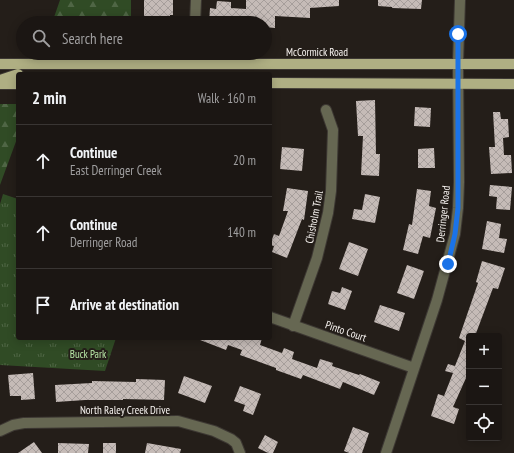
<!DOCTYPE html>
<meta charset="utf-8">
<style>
:root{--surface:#1b1613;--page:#241f1c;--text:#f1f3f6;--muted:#a09fa0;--line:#393533}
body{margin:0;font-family:"PT Sans Narrow",sans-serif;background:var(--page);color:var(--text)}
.controls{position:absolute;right:12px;bottom:12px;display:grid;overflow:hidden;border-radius:4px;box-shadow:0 2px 10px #0003}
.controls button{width:36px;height:36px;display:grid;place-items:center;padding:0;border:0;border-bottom:1px solid var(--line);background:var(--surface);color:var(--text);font:20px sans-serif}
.stop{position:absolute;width:12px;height:12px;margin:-9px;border:3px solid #1a73e8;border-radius:50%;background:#fff}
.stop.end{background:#1a73e8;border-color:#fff;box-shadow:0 1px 4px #0008}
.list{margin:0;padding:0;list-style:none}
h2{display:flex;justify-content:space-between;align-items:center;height:52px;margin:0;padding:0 16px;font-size:17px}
h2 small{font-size:13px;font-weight:400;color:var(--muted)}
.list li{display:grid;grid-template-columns:26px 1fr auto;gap:12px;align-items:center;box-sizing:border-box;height:72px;padding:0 16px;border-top:1px solid var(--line)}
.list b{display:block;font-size:15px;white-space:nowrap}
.list p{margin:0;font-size:13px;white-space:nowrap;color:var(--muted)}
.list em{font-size:13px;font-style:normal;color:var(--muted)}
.icon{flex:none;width:22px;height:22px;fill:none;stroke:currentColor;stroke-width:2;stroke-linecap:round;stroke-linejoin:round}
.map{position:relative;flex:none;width:514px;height:453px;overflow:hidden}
.search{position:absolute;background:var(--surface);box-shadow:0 2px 10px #0003;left:16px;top:16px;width:256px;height:44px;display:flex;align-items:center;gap:10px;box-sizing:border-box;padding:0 14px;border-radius:22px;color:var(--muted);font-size:15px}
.panel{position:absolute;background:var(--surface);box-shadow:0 2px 10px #0003;left:16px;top:72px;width:256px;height:268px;border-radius:4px}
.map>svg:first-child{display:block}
.forest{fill:url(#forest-firs)}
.park{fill:url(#park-tufts)}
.building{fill:url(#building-cross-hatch)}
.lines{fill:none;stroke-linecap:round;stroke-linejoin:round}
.minor-casing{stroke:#3d3833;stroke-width:12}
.primary-casing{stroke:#3d3833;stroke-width:12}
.minor{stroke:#666752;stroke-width:10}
.primary{stroke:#afaf83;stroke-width:10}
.route{stroke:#1a73e8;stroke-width:5}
.labels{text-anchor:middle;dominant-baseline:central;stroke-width:4;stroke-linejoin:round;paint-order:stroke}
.street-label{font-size:11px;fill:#f8f4f1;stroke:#241e19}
.park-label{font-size:11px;fill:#b7e7a6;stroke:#241e19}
</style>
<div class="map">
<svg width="514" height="453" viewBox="0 0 514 453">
<defs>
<pattern id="forest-firs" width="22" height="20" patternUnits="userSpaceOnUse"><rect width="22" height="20" fill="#304b25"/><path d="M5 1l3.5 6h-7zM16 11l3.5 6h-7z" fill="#4f6645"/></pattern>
<pattern id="park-tufts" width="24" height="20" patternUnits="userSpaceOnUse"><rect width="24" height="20" fill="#304b25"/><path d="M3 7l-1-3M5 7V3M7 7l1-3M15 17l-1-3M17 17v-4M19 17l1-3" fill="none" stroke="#4f6645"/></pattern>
<pattern id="building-cross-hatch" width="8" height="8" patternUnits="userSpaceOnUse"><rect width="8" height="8" fill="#c5bbb7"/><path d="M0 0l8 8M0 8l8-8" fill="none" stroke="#a69e9b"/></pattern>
</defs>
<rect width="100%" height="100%" fill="#241e19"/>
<path class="forest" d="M60,0H131V23H52Z
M0,104H18V136L0,185Z"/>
<path class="park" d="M3,194L18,199V338H116L105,371L0,365V204Z"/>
<path class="building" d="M144,0H173V15H170V23H144Z
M246,0H339V6L310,8V18L275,16V28L265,27V23H209L210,8L216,9L217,1L231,2V8L246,9Z
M378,0H422L421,9L392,8V7L378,6Z
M375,100L376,154H380L379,176L361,175L363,136H358L356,101Z
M415,107L431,108L430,127L414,126Z
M493,112H500L501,119H508L509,137L503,138L504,155H511L512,173L491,174L489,147H495Z
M282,147L304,149L302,171L280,169Z
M434,148L435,168H418V149Z
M490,185L512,187L510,210L496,209L497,197L489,196Z
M287,188L308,191L304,220L302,219L287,258L272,252L274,246L270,245L274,234L279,236L288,211H283Z
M417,189L431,191L429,206L436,208L430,238L423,236L418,254L403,250L409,224L412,225Z
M365,194L380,197L375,223L352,219L354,209L362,210Z
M487,221L501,224L499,238L507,239L504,253L482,249Z
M349,242L368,249L358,276L339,269Z
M482,261L505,268L498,289L493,288L475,336H469V379L466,378L453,407L459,409L454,424L431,416L438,394L444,396L453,373L445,371L448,364L455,366L465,341L459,338L478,283L476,282Z
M407,265L424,271L414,299L397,293Z
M342,287L352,291L345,310L328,304L332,291L340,293Z
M380,305L405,313L399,331L374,322Z
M195,338H262L260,345L282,353L284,348L294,352L292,359L317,368L320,359L333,363L332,366L359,375L360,374L380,382L374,395L343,382L340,389L303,375L301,379L276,370V368L240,355L242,350L228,345L226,350Z
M33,373L35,399L21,400V396H10L8,375Z
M184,376L212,386L205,403L178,393Z
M136,379L165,380L164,400L123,399V400H85L56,402L55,385L92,383V381L136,382Z
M240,386L261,394L253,415L243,411L245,405L234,401Z
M353,427L369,433L362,453H349L344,451Z
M265,435L278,442L273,453H268L258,448Z
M34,442L42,453H18Z
M58,443L89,444L88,453H58Z
M103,443H116V453H103Z
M147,443L181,449L180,453H145Z"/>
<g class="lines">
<defs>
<path id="minor" d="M195,23L196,0
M196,53V64
M270,317L414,368
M293,326L317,258L328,213L331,191L333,130L326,110
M0,431L13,425L24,423L178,421L214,431L231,439L236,443L240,453
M386,453L437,300L455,234L458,208L459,182L458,63L460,0"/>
<path id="primary" d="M0,64H514
M0,80L18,74
M270,83L514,84
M0,84H18"/>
</defs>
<use href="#minor" class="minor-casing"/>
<use href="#primary" class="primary-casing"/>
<use href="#minor" class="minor"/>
<use href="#primary" class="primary"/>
</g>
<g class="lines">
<path class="route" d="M448,264L455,234L458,208V34"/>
</g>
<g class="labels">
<g class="street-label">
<text x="317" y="52">McCormick Road</text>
<text transform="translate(443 214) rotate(-84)">Derringer Road</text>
<text transform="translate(314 217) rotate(-79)">Chisholm Trail</text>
<text transform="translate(346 331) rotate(19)">Pinto Court</text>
<text x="125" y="410">North Raley Creek Drive</text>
</g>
<g class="park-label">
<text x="88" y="354">Buck Park</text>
</g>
</g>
</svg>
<div class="controls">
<button>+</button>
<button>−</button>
<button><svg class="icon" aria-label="locate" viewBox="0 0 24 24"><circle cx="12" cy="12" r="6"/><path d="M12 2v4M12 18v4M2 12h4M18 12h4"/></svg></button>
</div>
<div class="stop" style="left:458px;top:34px"></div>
<div class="stop end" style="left:448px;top:264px"></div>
<div class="search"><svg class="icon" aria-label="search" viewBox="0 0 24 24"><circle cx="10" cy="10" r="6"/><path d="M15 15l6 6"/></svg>Search here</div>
<section class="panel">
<h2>2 min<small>Walk · 160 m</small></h2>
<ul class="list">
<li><svg class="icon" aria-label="ahead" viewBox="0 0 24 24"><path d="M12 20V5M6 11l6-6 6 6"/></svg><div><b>Continue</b><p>East Derringer Creek</p></div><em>20 m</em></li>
<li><svg class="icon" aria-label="ahead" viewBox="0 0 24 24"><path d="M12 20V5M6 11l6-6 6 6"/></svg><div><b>Continue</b><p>Derringer Road</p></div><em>140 m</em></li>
<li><svg class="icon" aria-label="arrive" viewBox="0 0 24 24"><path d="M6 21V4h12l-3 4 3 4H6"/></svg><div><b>Arrive at destination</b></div></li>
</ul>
</section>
</div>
